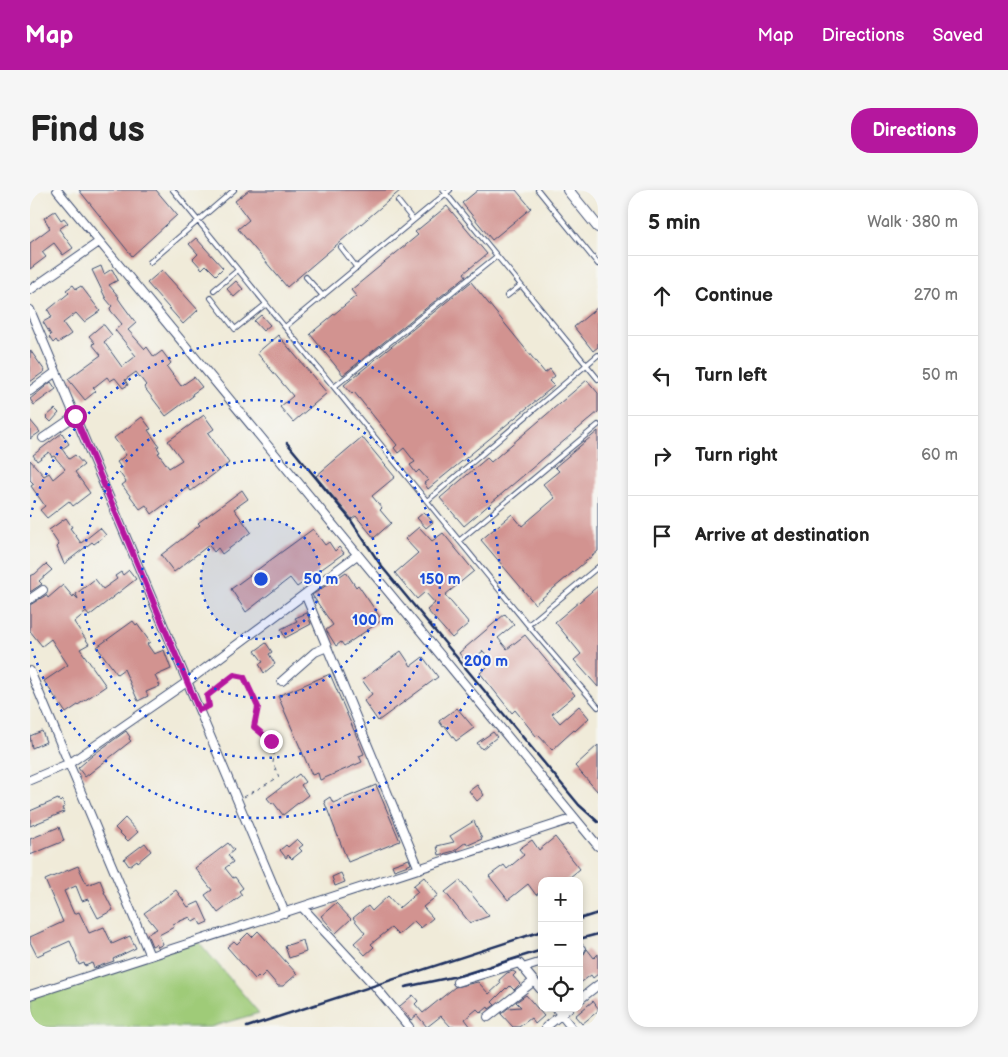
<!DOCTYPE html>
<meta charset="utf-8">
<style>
:root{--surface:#fff;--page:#f6f6f6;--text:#222;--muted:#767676;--line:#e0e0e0;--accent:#b5179e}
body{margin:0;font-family:"Balsamiq Sans",sans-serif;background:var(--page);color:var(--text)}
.controls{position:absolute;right:15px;bottom:15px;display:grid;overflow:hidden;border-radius:10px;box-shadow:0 2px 8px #0003}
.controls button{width:45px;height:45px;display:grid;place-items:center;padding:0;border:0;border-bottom:1px solid var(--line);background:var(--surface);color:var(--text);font:25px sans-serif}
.stop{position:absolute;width:15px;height:15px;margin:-11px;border:4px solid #b5179e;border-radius:50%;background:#fff}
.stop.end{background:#b5179e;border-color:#fff;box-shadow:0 1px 5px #0008}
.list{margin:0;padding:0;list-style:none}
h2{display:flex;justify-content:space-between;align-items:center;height:65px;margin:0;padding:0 20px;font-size:21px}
h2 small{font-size:16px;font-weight:400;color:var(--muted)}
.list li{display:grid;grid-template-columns:32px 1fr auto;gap:15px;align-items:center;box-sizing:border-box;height:80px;padding:0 20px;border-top:1px solid var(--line)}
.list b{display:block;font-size:19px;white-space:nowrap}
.list em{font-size:16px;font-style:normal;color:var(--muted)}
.icon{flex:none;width:28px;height:28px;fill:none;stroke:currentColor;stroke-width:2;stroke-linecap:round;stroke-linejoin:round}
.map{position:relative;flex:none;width:568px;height:837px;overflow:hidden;border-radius:20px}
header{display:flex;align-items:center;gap:30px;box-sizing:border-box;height:70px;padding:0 25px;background:var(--accent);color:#fff}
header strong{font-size:24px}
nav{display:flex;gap:28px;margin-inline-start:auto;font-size:18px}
.intro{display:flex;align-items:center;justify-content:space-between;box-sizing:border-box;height:120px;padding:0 30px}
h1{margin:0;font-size:35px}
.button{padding:12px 22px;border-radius:20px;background:var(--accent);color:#fff;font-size:18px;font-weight:700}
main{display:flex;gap:30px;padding:0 30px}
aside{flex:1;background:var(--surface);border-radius:20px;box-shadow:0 2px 8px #0003}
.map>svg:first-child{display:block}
.green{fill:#9fcb78;stroke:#5d7d6b}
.building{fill:#d29390}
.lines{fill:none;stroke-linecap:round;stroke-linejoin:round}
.service-casing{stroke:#3b4b70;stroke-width:6}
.minor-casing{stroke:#3b4b70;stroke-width:10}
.tertiary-casing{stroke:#3b4b70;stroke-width:12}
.path{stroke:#3b4b70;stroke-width:1;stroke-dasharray:4 4;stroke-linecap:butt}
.service{stroke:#fff;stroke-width:4}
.minor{stroke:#fff;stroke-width:8}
.tertiary{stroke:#fff;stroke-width:10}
.rail{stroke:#1b2f5e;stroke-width:2.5}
.route{stroke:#b5179e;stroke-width:6}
.ring{fill:none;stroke:#1d4ed8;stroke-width:2.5;stroke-dasharray:2.5 5}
.centre{fill:#1d4ed8;stroke:#f6f6f2;stroke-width:2.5}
.ring-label{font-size:15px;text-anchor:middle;font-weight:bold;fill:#1d4ed8;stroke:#f6f6f2;stroke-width:4;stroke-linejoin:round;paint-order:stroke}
</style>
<header>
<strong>Map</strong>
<nav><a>Map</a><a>Directions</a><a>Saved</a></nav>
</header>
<div class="intro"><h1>Find us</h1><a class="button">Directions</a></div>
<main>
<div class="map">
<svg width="568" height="837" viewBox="0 0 568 837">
<rect width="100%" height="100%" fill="#f6f6f2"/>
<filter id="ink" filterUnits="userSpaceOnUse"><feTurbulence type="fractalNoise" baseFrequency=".02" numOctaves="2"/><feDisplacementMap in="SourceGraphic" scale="10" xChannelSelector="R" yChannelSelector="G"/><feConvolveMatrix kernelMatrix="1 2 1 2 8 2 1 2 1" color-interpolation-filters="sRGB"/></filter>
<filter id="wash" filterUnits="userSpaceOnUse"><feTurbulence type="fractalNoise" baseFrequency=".0096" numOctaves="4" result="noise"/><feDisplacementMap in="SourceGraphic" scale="20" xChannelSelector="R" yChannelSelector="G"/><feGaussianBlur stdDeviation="1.12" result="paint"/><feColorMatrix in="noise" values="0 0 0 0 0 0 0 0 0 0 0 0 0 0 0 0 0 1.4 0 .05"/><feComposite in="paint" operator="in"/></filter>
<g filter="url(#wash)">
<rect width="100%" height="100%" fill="#f0ebd9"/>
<path class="green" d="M168,751L229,823L180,837H0V806Z"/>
<g id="blocks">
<path class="building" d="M49,0H126L147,25L102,66Z
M219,0H371L257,97L208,39L219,30L205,11Z
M448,0H486L501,18L462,50L432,13Z
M417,16L457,64L434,83L436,86L313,185L280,144L326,106L321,100L388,45L385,42Z
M25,21L31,30L34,28L38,33L29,39L43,58L33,65L24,53L12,62L16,67L0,79V53L20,38L14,28Z
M166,48L193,78L186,85L176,75L172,79L163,69L168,64L159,54Z
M71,76L74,84L82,79L88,90L79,95L89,107L88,108L92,114L106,133L98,140L115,159L117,157L124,167L132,161L141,173L137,177L151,196L164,187L172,197L162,204L163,206L136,226L114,197L116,195L106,182L95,190L98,195L93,198L85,188L80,191L77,187L63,198L66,201L55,210L38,189L71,165L62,154L65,153L59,146L72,135H74L82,145L74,152L92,177L106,166L85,140L92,134L81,121L80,118L82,116L76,109L62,80Z
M132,80L168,120L153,134L117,93Z
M206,91L213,99L204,107L197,99Z
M441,92L515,183L520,179L525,186L519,191L524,196L398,299L394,293L398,290L389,280L386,283L380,275L385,272L374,258L368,263L364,258L367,255L324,202L322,204L314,195Z
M43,95L46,99L51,96L70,121L54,132L46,123L33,133L41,144L28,153L26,150L23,153L19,147L21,145L13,132L22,127L18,120L39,103L36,100Z
M568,117V157L563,161L544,137Z
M231,125L240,135L233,141L224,131Z
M248,145L297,203L263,232L250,217L263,206L227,163Z
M0,160L15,181L0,192Z
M557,190L568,203V222L434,336L410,308L457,268L461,272Z
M21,192L26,199L4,215L0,209Z
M25,219L29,223L21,232L16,227Z
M174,225L184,239L178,243L199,273L161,301L158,297L122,324L116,315L110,319L92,295L96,292L89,282L92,279L87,272L96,265L84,248L112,227L121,239L118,240L129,256L127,257L130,262L128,263L139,278L152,270L138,251Z
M0,230L10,242L0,249Z
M568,241V361L505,414L451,350L482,324L492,336L525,308L513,294L529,281L525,277Z
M32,243L39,254L32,259L39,269L45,265L54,275L45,282L60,303L43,316L39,311L17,328L10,320L15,316L1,296L4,294L0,290V270L14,286L19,283L23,289L35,279L24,266L22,267L19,262L7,271L3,265Z
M332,247L365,287L342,306L352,318L350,320L361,333L344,348L326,326L322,329L286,286Z
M212,300L218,309L204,319L221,342L192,364L188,358L184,362L179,355L144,382L131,365L170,335L168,333Z
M394,322L403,332L396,338L387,328Z
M36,328L42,337L40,338L51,353L70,338L76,345L64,354L62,352L34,374L27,357L29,355L19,340Z
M389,337L402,351L413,343L444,381L415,405L439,433L422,448L397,420L405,413L395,402L387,409L365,383L388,363L375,349Z
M283,339L295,355L299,352L305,361L309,357L314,363L267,397L260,388L216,422L201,399Z
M16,374L22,380L9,391L12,394L0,402V386L5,384Z
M99,380L106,389L59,426L56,422L44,432L59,454L50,459L76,496L36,523L14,491L38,475L21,449L12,456L0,441V415L16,405L18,408L33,395L43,407L44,405L48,409L46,404L65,389L73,399L87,389L85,386L91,382L93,385Z
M316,382L326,397L328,395L352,430L314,456L311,452L306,456L296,440L303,435L282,405Z
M568,396V497L544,470L551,464L525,432Z
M277,423L281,434L255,448L251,439L267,431L265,428Z
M475,424L484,435L468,448L477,459L495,445L545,505L522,524L530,533L549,516L559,528L545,541L544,540L522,560L508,545L506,546L485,520L482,523L450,483L463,472L453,461L438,474L429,463Z
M103,431L106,435L107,434L120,452L117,454L124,464L134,460L141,479L125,486L130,496L116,502L118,506L108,511L94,479L87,484L67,457Z
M236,453L242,462L239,464L245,474L234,483L229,474L233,472L225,461Z
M371,461L381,476L393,467L408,487L348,531L334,511L342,504L332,490Z
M300,484L334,564L329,566L332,572L290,590L288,583L282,585L248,506Z
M427,518L444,538L426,551L415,536L413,537L409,531Z
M12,541L16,552L2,558L0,546Z
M96,541L100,547L99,549L101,551L55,587L48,578L63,565Z
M463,542L467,547L452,559L447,553Z
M568,555V602L545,576Z
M269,584L275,592L271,595L278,605L253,625L243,612L242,614L237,608Z
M346,595L370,651L318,672L294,611L300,607L303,613Z
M447,595L454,605L447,611L439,601Z
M28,609L30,612L32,610L35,617L32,618L34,622L0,636V621Z
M95,628L108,642L98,651L85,638Z
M444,631L452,649L438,655L436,652L424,661L409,665L407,656L424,652L420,646Z
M29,637L34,651L0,665V649Z
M525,647L550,679L535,691H512V701L506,705L498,694L478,710L459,686L474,675L477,679L494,665L489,659L502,650L509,660Z
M267,649L273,655L269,658L272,661L262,669L258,665L256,668L250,660L256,655L258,657Z
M115,653L121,661L108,672L107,670L99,676L94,669Z
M198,653L204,660L198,665L203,672L195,678L203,688L205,687L213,698L209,701L212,705L188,723L175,705L182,700L165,678Z
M379,669L381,674L364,680L362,675Z
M48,676L57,695L70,690L75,702H74L83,720L68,728L58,709L52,711L46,696L34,701L44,724L49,722L59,743L74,737L82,754L100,746L106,758L83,769L84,771L64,778L62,773L55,776L54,773L49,775L46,767H47L40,751L7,766L0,752V747L33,732L15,690Z
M311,683L315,692L305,696L302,687Z
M394,687L408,705L393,717L403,728L391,738L384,731L368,745L361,738L341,754L344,757L335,765L324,753L335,743L323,728L338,716L342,721L358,706L369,718L388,702L383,696Z
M430,690L459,726L440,733L415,702Z
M146,700L158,717L169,712L178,732L171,735L168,729L163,732L160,727L143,734L144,737L129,745L133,754L128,757L126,754L122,756L117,744L127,739L114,723Z
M306,713L321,729L306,743L291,726Z
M228,741L267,784L253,796H248L236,782L230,788L228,786L225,789L197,757L204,751L207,754L218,743L222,747Z
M273,750L276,762L259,768L255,756Z
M557,759L564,768L568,764V784L563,788L561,785L549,794V766L554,764Z
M483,781L486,783L483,786L490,794L484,800L480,796L477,799L476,798L462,812L465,815L459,819L458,817L451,823L447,819L435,829L441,837H421L411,826L397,837L387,825L381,830L370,816L383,805L388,811L385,814L393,823L425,797L448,792L459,804L471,793L469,790L477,783Z
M496,805L514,826L505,834L501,828L489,837H483L471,824L478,818L491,817L486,812Z
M563,811L568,818V821L552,834L545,826Z"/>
</g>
</g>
<g filter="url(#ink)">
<use href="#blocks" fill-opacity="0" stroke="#3b4b70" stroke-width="1"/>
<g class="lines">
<defs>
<path id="service" d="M143,0L498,435L568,517
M413,0L568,189
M508,0L568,74
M368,11L383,30
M311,57L327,78
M120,72L204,0
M276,87L293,106
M184,100L208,80
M477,106L491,95
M181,108L205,139L236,114
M255,137L420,0
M304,197L467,66
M397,311L568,165
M430,350L568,235
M498,435L568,377"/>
<path id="minor" d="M27,0L568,656
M0,100L69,52
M0,120L255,723
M0,201L26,182
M13,248L45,226
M275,404L389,679
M0,409L13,400
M0,481L120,766
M252,491L285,462L297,457
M0,590L40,573L157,492L327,365
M272,717L344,795L379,837
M549,760L551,759
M493,778L512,772
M427,792L489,773L512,801
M0,805L545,628
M549,810L568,795
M526,818L541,837
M458,827L504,791
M516,837L539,818"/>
<path id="tertiary" d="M538,0L568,37"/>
</defs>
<use href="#service" class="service-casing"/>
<use href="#minor" class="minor-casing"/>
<use href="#tertiary" class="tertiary-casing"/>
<path class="path" d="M177,516H179L177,506L204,485L214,487L229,517L224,537L241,551L245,557L243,573L249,587L214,607"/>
<use href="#service" class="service"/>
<use href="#minor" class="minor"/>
<use href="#tertiary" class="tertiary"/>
<path class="rail" d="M257,253L320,329L352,377L549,615L568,632
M549,729L568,723
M549,749L568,744
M375,797L432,785L512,760
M217,837L512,741"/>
</g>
</g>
<g class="lines" filter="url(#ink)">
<path class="route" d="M45,226L169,520L179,516L177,506L204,485L214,487L228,517L224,537L241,551"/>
</g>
<circle cx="231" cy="389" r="60" fill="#1d4ed8" fill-opacity=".12"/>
<g class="ring">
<circle cx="231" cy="389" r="60"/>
<circle cx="231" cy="389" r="119"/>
<circle cx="231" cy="389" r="179"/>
<path d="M0 327A239 239 0 1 1 0 451"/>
</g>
<circle cx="231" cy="389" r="8" class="centre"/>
<g class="ring-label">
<text x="291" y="394">50 m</text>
<text x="410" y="394">150 m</text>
<text x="343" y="435">100 m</text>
<text x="456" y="476">200 m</text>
</g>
</svg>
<div class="controls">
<button>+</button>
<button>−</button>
<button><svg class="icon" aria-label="locate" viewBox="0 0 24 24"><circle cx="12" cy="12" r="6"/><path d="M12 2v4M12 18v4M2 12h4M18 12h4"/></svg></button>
</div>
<div class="stop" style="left:45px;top:226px"></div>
<div class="stop end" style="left:241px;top:551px"></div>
</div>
<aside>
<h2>5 min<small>Walk · 380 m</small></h2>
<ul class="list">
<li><svg class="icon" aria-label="ahead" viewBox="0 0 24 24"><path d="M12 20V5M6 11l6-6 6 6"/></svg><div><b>Continue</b></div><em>270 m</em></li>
<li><svg class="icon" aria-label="left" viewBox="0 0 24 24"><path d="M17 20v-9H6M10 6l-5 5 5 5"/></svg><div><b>Turn left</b></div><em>50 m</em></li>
<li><svg class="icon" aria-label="right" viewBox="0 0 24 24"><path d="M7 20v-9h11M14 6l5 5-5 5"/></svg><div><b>Turn right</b></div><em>60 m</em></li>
<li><svg class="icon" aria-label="arrive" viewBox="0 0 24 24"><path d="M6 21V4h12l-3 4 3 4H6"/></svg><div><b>Arrive at destination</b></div></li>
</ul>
</aside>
</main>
